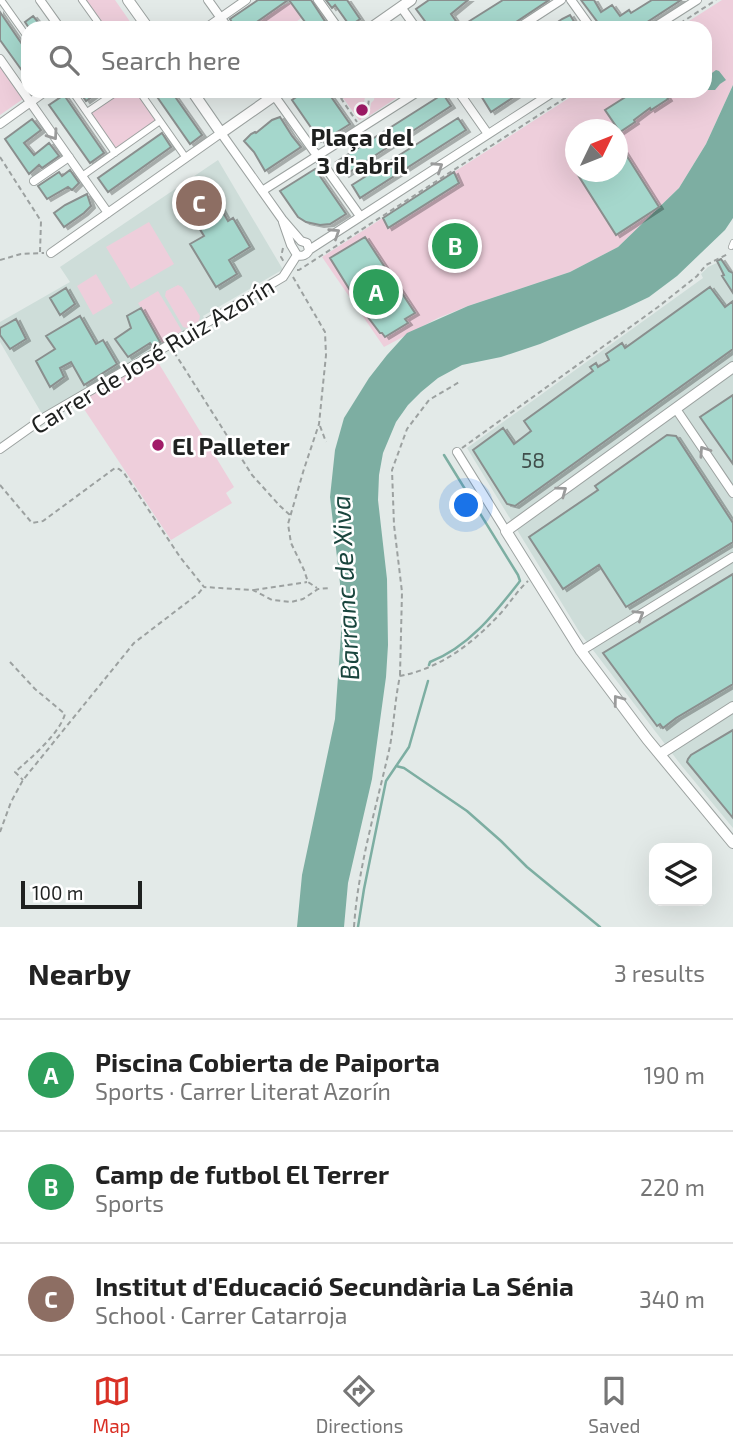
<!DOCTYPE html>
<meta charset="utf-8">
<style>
:root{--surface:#fff;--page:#f2f2f2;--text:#222;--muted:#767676;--line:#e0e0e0;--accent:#d93025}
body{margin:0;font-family:"Exo 2",sans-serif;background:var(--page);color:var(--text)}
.controls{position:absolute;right:21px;bottom:21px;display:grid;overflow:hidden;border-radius:14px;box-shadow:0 7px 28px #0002}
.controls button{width:63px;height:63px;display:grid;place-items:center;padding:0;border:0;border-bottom:2px solid var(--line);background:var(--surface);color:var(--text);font:35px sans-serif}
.compass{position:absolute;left:565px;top:119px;width:63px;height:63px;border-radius:50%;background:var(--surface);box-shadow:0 7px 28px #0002;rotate:47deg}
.scale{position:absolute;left:21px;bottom:18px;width:121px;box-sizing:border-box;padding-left:7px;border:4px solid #1f2120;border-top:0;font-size:19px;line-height:24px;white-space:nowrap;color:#1f2120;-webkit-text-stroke:5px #fff;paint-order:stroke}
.you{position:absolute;left:467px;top:506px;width:24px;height:24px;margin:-18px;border:5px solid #fff;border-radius:50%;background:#1a73e8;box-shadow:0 0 0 10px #1a73e833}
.badge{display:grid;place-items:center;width:46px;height:46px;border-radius:50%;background:var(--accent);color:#fff;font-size:23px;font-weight:700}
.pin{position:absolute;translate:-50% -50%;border:4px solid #fff;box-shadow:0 2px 7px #0006}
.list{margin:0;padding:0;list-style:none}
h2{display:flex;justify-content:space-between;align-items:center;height:91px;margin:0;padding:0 28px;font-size:30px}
h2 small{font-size:23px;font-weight:400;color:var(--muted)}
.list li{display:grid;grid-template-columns:46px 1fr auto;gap:21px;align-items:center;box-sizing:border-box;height:112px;padding:0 28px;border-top:2px solid var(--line)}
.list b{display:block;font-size:26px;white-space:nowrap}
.list p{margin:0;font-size:23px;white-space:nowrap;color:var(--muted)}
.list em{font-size:23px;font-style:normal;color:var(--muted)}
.icon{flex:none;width:38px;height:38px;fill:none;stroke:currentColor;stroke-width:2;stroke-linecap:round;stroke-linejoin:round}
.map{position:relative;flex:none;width:733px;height:927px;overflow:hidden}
.search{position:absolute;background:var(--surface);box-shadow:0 7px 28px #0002;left:21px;right:21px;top:21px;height:77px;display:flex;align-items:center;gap:18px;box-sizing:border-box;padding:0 24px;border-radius:21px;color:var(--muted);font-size:26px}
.sheet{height:427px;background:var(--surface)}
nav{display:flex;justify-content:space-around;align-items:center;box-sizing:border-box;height:98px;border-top:2px solid var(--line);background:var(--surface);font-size:19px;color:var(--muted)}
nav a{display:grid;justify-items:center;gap:4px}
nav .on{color:var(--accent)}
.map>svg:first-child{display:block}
.built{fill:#ceddd9}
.green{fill:#eecedb;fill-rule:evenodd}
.water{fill:#7daea2}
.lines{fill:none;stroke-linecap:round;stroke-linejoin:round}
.stream{stroke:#7daea2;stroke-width:2.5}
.building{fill:#a5d7cc;stroke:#8a8f8e;stroke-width:2;filter:url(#shadow)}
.service-casing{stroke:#9ca2a0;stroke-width:6}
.pedestrian-casing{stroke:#9ca2a0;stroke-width:8}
.minor-casing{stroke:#9ca2a0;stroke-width:10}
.tertiary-casing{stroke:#9ca2a0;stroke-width:12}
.path{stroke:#9ca1a0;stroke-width:2;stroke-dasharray:5 3.5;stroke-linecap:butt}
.service{stroke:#fff;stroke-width:4.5}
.pedestrian{stroke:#fff;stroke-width:6}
.minor{stroke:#fff;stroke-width:8}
.tertiary{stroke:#fff;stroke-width:10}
.oneway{stroke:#9a9b9b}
.poi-dot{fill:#a11b68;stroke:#fff;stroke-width:2.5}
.labels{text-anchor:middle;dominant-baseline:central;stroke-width:5;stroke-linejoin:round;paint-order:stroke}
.number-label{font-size:21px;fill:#404e4b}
.poi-label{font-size:24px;font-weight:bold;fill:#1f2120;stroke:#fff}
.street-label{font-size:24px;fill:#1f2120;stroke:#fff}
.water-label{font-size:26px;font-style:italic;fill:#19453d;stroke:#fff}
</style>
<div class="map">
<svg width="733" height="927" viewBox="0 0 733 927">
<defs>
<filter id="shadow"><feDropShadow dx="4" dy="2" stdDeviation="0" flood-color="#0004"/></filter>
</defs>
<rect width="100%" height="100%" fill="#e3eae8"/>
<path class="built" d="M218,160L282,268V270L203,316L205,320L42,414L0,342V322L70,282L60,267Z
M723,260L733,273V828L681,765L580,633L467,448L703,278L701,274L708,267Z"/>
<path class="green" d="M84,0H115L131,23L124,28H104Z
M260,0H265L273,11C294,0 292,0 316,8L287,28H257L254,24L270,13Z
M722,0H733V85L706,144L679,188L618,247L570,272L468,306L438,318L384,347L322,257L580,91H705V28H678ZM576,130H618V172H576Z
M0,67L23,99L0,115Z
M120,91H137L158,121L115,151L89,113Z
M338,91H366L361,120H359Z
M375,91H381L386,98L382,91H407L369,116L371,103L374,100Z
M149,222L174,264L131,289L106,247Z
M96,274L113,303L93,315L77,286Z
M178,285L182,287L200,316L199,321L187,328L183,327L165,296L166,291Z
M158,291L182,331L162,343L138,303Z
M156,359L234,487L226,493L232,503L171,540L80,403L84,401V397L149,360L152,361Z"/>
<path class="water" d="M716,70L719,71L726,80L720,84L715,90H708L705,87V78Z
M733,85V218L725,230L677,276L649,297L624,309L540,344L501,357L462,365L438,378L421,392L408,405L396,422L383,453L379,475L378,500L387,579L388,645L386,677L372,779L348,883L344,927H297L302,875L335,719L341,634V592L330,497L335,450L344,418L369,378L387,355L407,333L468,306L570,272L618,247L679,188L706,144Z"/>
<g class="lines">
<path class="stream" d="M429,665L430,662C469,647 495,613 520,581L518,575L444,455
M396,766L404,768L467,811L501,841L527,867L600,927
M358,927L364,889L386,781L409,747L428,681"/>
</g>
<path class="building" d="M258,0H288L254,24L257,28H235L230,19Z
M289,0H311L328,26L325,28H296L305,22Z
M326,0H347L360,19L350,26L335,5L332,8Z
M429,0H468L451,14L460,27L503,0H549L507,28H447L445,25L442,28H430L416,9Z
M581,0H594L601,12L612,5L620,16L629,10L631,13L652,0H681L638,28H602Z
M0,12L28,53V79L0,40Z
M570,15L578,28H549L562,19Z
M33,16L43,28H29L25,22Z
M79,91H100L86,101Z
M153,91H171L202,135L190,144Z
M305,91H327L350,124L321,142L292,100Z
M478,91H523L491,112Z
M635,91H663L668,99L651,110L650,108L634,120L635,122L620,132L605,110Z
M443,94L451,106L345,175L336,162Z
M64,95L104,153L90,163L49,105Z
M280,117L292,136L301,147L265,171L254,152L244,141L251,134L255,132L256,133L272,120Z
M458,118L466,130L360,198L352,185Z
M32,119L41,130L24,143L34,155L49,143L59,156L42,168L39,165L29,174L5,139Z
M162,133L171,147L108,192L98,178Z
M618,142L659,207L616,235L576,172H618Z
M315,169L346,214L330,224L320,225L306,222L298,217L280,191Z
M70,170L79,183L72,190L68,187L47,199L38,186L59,172L62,176Z
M454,172L459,183L388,228L383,218Z
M201,187L214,211L220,207L228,221L233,218L250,247L229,260L237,274L216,287L190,244L204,236L182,200Z
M87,194L91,206L84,213L64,227L54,213L65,205Z
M365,237L415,313L405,319L408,323L385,337L382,333H380L361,308L330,258Z
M721,259L729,271L733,273V293L722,276L724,275L717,261Z
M710,287L725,307L733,301V349L515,506L507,504L473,450L503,428L514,444L531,431L524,421L593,371L590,367L596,363L598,367L609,360L606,354L622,343L625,348Z
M66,288L75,304L60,315L50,298Z
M141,308L160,342L153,347L150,343L128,357L115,339L131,328L127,316Z
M80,316L96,344L103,340L117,364L84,385L71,362L60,368L64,377L50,387L36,361L55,349L46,336Z
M16,319L26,339L10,349L0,335V328Z
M733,395V464L700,417Z
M667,435L676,436L733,523V542L626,607L599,565L563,589L529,537L598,490L595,486Z
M733,574V684L676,718L663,728L660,724L657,726L603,653Z
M733,730V818L687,762L688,759L691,755Z"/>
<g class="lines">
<defs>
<path id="service" d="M731,247L733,242"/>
<path id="pedestrian" d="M1,0L28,38
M82,0L102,28
M72,91L115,153
M139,91L186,158
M87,112L118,91
M82,176L160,121"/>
<path id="minor" d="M40,0L60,28
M208,0L228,28
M318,0L338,28
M571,0L591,28
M401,7L416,28
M206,28L246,0
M518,28L561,0
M653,28L697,0
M0,59L108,213
M271,91L360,216
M458,91L488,134
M0,124L46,91
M34,181L69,157
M262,191L419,91
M283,222L291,245L297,255
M51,253L221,133L282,219L301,241L307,243L309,250
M297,255C302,257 307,255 309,250L555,91
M676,409L733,493
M0,449L45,417L203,325L283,277L297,255
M457,452L506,531
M581,651L733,557"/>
<path id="tertiary" d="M128,0L148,28
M371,28L411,0
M192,91L221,133L281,91
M733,367L506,531L581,651L647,739L733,843
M660,754L733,707"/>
</defs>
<use href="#service" class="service-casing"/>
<use href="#pedestrian" class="pedestrian-casing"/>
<use href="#minor" class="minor-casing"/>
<use href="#tertiary" class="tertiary-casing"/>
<path class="path" d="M673,28L716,0
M336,91L357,122
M342,98L351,91
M367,114L370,91
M0,157L41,221L40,252
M283,248L281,257L284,262
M0,260L21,254L44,253
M297,270H299L576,91
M293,277L325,332L326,355L319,424L304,469L288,524L291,543L304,570L308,582L317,588
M174,352L252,475L280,506L290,515
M320,426L326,442
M462,448L658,307L697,276L706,265L728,254
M0,485L32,523L43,521L115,468L119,469L124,473L180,557L204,587L253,590L272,600L291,602L303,599L318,589L330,588
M254,590L307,582
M10,662L35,689L65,714C60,733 30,759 15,772L23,780
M400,675L402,592L394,525L392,470L407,429L429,400L461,381
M0,832L11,802L23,780L134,643L198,594L203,588
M354,927C358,866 377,805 390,746C394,723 395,699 400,676C441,668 472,644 500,614C510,603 517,591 528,581"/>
<use href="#service" class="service"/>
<use href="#pedestrian" class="pedestrian"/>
<use href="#minor" class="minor"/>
<use href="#tertiary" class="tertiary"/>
</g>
<defs><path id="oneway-chevron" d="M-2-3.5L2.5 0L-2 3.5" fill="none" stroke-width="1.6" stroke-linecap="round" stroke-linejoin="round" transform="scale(1.75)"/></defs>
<g class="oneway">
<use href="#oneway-chevron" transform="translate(53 135) rotate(55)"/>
<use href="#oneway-chevron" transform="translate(438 167) rotate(-33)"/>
<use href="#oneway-chevron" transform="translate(335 233) rotate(-33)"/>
<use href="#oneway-chevron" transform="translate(704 451) rotate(-124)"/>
<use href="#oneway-chevron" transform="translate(562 491) rotate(-36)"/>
<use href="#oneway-chevron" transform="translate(639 615) rotate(-32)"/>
<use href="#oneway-chevron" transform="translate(618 700) rotate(-127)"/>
</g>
<g class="poi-dot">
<circle cx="362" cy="110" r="7"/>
<circle cx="158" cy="445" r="7"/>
</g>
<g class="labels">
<g class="number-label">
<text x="533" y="459">58</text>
</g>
<g class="poi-label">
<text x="362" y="136">Plaça del<tspan x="362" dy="28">3 d'abril</tspan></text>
<text x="172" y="445" text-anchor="start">El Palleter</text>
</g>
<g class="street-label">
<text transform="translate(152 355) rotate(-31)">Carrer de José Ruiz Azorín</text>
</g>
<g class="water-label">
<text transform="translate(344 588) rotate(-93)">Barranc de Xiva</text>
</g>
</g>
</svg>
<div class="controls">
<button><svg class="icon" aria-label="layers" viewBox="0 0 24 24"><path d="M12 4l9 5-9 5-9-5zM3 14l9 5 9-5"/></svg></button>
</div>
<svg class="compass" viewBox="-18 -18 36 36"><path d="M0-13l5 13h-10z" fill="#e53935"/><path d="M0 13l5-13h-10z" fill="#767676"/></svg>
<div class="scale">100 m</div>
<div class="you"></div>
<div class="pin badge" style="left:376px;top:292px;background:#2e9e5b">A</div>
<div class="pin badge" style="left:455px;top:246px;background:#2e9e5b">B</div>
<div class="pin badge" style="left:199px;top:203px;background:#8d6e63">C</div>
<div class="search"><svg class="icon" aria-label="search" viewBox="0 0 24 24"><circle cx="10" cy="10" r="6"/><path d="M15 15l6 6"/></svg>Search here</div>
</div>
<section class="sheet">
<h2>Nearby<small>3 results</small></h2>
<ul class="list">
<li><span class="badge" style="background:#2e9e5b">A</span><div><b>Piscina Cobierta de Paiporta</b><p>Sports · Carrer Literat Azorín</p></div><em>190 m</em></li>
<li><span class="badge" style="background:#2e9e5b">B</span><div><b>Camp de futbol El Terrer</b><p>Sports</p></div><em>220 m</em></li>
<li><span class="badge" style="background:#8d6e63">C</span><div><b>Institut d'Educació Secundària La Sénia</b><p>School · Carrer Catarroja</p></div><em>340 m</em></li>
</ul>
</section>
<nav>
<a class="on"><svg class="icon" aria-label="map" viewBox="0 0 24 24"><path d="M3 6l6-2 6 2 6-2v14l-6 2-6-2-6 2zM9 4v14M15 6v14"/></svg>Map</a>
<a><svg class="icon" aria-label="directions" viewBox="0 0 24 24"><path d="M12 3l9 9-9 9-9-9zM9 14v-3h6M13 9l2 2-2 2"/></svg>Directions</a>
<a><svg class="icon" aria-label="saved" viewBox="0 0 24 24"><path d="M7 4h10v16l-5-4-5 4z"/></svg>Saved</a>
</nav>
